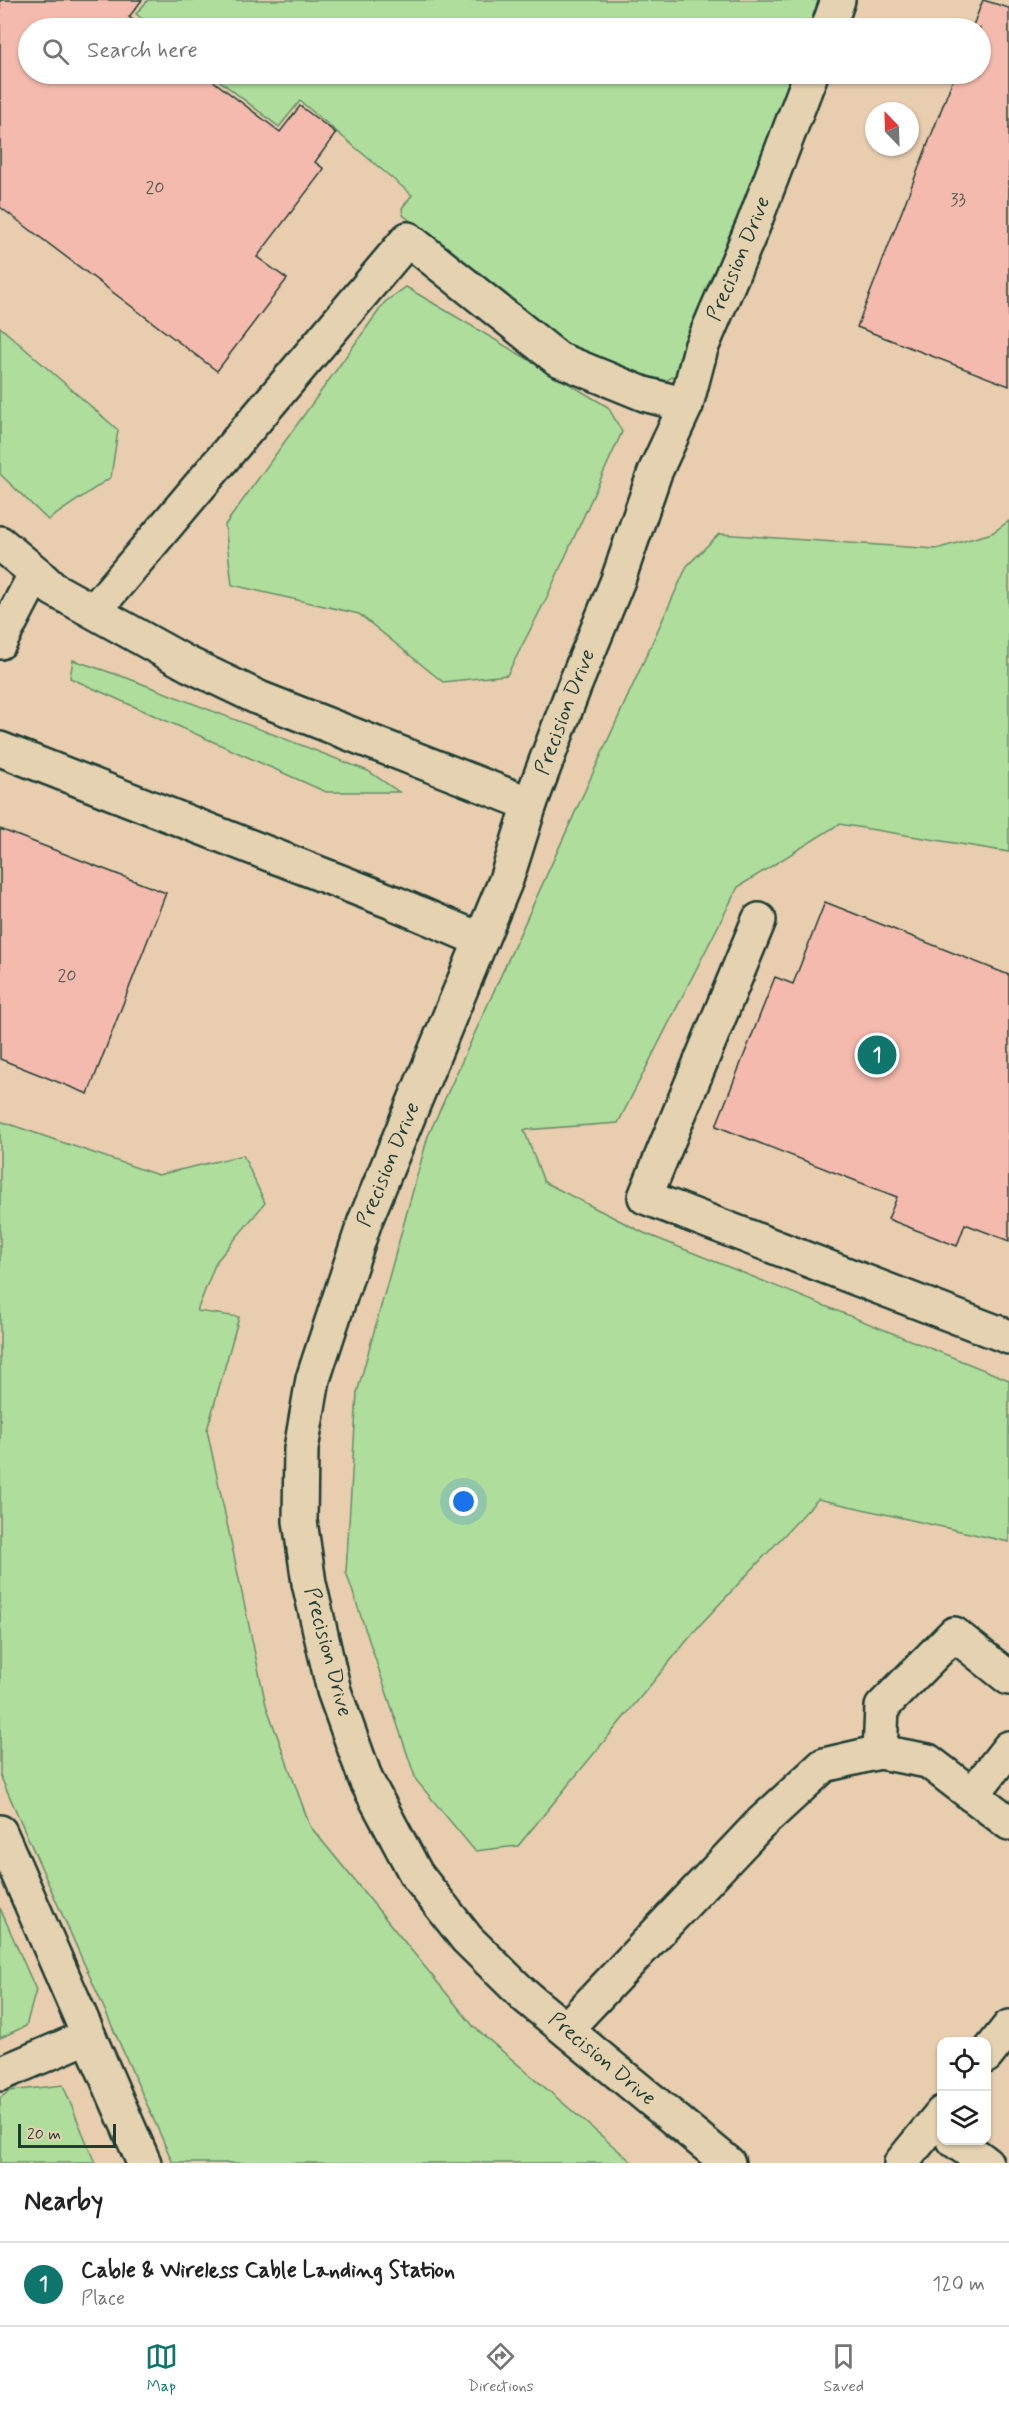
<!DOCTYPE html>
<style>
:root{--surface:#fff;--page:#f2f2f2;--text:#222;--muted:#767676;--line:#e0e0e0;--accent:#0f766e}
body{margin:0;font-family:Mynerve,sans-serif;background:var(--page);color:var(--text)}
.controls{position:absolute;right:18px;bottom:18px;display:grid;overflow:hidden;border-radius:12px;box-shadow:0 2px 4px #0004}
.controls button{width:54px;height:54px;display:grid;place-items:center;padding:0;border:0;border-bottom:2px solid var(--line);background:var(--surface);color:var(--text);font:30px sans-serif}
.compass{position:absolute;left:865px;top:102px;width:54px;height:54px;border-radius:50%;background:var(--surface);box-shadow:0 2px 4px #0004;rotate:337deg}
.scale{position:absolute;left:18px;bottom:15px;width:98px;box-sizing:border-box;padding-left:6px;border:3px solid #1f3d34;border-top:0;font-size:16px;line-height:21px;white-space:nowrap;color:#1f3d34;-webkit-text-stroke:4px #e5d2b0;paint-order:stroke}
.you{position:absolute;left:464px;top:1502px;width:21px;height:21px;margin:-15px;border:4px solid #fff;border-radius:50%;background:#1a73e8;box-shadow:0 0 0 9px #1a73e833}
.badge{display:grid;place-items:center;width:39px;height:39px;border-radius:50%;background:var(--accent);color:#fff;font-size:20px;font-weight:700}
.pin{position:absolute;translate:-50% -50%;border:3px solid #fff;box-shadow:0 2px 6px #0006}
.list{margin:0;padding:0;list-style:none}
h2{display:flex;justify-content:space-between;align-items:center;height:78px;margin:0;padding:0 24px;font-size:26px}
h2 small{font-size:20px;font-weight:400;color:var(--muted)}
.list li{display:grid;grid-template-columns:39px 1fr auto;gap:18px;align-items:center;box-sizing:border-box;height:84px;padding:0 24px;border-top:2px solid var(--line)}
.list b{display:block;font-size:22px;white-space:nowrap}
.list p{margin:0;font-size:20px;white-space:nowrap;color:var(--muted)}
.list em{font-size:20px;font-style:normal;color:var(--muted)}
.icon{flex:none;width:33px;height:33px;fill:none;stroke:currentColor;stroke-width:2;stroke-linecap:round;stroke-linejoin:round}
.map{position:relative;flex:none;width:1009px;height:2163px;overflow:hidden}
.search{position:absolute;background:var(--surface);box-shadow:0 2px 4px #0004;left:18px;right:18px;top:18px;height:66px;display:flex;align-items:center;gap:15px;box-sizing:border-box;padding:0 21px;border-radius:33px;color:var(--muted);font-size:22px}
.sheet{height:162px;background:var(--surface)}
nav{display:flex;justify-content:space-around;align-items:center;box-sizing:border-box;height:84px;border-top:2px solid var(--line);background:var(--surface);font-size:16px;color:var(--muted)}
nav a{display:grid;justify-items:center;gap:3px}
nav .on{color:var(--accent)}
.map>svg:first-child{display:block}
.green{fill:#aedd9c;stroke:#668d68;stroke-width:1.5}
.building{fill:#f4baad;stroke:#1f3d34;stroke-width:1.5}
.lines{fill:none;stroke-linecap:round;stroke-linejoin:round}
.minor-casing{stroke:#1f3d34;stroke-width:38}
.minor{stroke:#e5d2b0;stroke-width:33}
.labels{text-anchor:middle;dominant-baseline:central;stroke-width:6;stroke-linejoin:round;paint-order:stroke}
.number-label{font-size:18px;fill:#545c52}
.street-label{font-size:21px;fill:#1f3d34;stroke:#e5d2b0}
</style>
<div class="map">
<svg width="1009" height="2163" viewBox="0 0 1009 2163">
<rect width="100%" height="100%" fill="#e8cdaf"/>
<filter id="ink" filterUnits="userSpaceOnUse"><feTurbulence type="fractalNoise" baseFrequency=".0167" numOctaves="2"/><feDisplacementMap in="SourceGraphic" scale="12" xChannelSelector="R" yChannelSelector="G"/><feConvolveMatrix kernelMatrix="1 2 1 2 8 2 1 2 1" color-interpolation-filters="sRGB"/></filter>
<g filter="url(#ink)">
<path class="green" d="M148,0H822L811,28H154L136,14Z
M211,74H794L676,375L662,383L577,352L403,215L402,208L412,195L300,101L279,127Z
M406,287L608,407L622,432L546,599L507,675L443,682L359,614L232,585L225,525L385,302Z
M0,327L118,430L111,477L48,520L0,474Z
M1009,521V852L839,824L738,887L618,1123L524,1130L544,1182L644,1233L1009,1380V1542L818,1499L699,1626L518,1846L475,1851L416,1780L346,1572L357,1393L428,1136L687,566L719,534L936,549L992,533Z
M73,660L127,678L368,771L399,792H326L70,678Z
M0,1121L158,1175L243,1155L265,1203L216,1262L197,1311L239,1317L207,1430L266,1705L310,1826L474,2027L633,2163H173L0,1775Z
M0,1908L36,1990L26,2026L0,2038Z
M63,2085L95,2163H0V2098L10,2091Z"/>
<path class="building" d="M0,0H142L129,17L144,28H28V74H204L280,132L300,106L336,133L315,162L324,169L257,257L287,279L217,371L0,207Z
M983,0L1009,8V386L857,327L955,74H980V28H972Z
M0,829L166,893L88,1094L0,1059Z
M825,902L1009,975V1241L965,1224L957,1246L888,1219L897,1197L716,1126L775,977L793,984Z"/>
<g class="lines">
<defs>
<g id="minor">
<path d="M828,28L838,0"/>
<path d="M0,543L36,573L0,642"/>
<path d="M36,573L53,589L188,664L259,698L530,804"/>
<path d="M94,611L408,239L558,359L644,394L686,405"/>
<path d="M0,749L392,902L481,940"/>
<path d="M759,920L645,1197L1009,1337"/>
<path d="M880,1752L882,1707L954,1634L1009,1678"/>
<path d="M972,1795L1009,1748"/>
<path d="M0,1832L144,2163"/>
<path d="M566,2029L760,1824L824,1765L880,1752L928,1761L1009,1823"/>
<path d="M986,2056L1009,2027"/>
<path d="M0,2074L89,2036"/>
<path d="M954,2140L986,2163"/>
<path id="s1" d="M728,2163L525,1996L467,1939L416,1874L366,1780L334,1691L309,1583L300,1521L301,1449L313,1379L365,1221L506,880L530,804L574,687L618,580L655,472L686,405L701,348L753,226L811,74"/>
<path d="M901,2163L942,2113"/>
</g>
</defs>
<use href="#minor" class="minor-casing"/>
<use href="#minor" class="minor"/>
</g>
</g>
<g class="labels">
<g class="number-label">
<text x="155" y="188">20</text>
<text x="958" y="200">33</text>
<text x="67" y="976">20</text>
</g>
<g class="street-label">
<text stroke="none"><textPath href="#s1" startOffset="2144">Precision Drive</textPath></text>
<text stroke="none"><textPath href="#s1" startOffset="1658">Precision Drive</textPath></text>
<text stroke="none"><textPath href="#s1" startOffset="1172">Precision Drive</textPath></text>
<text transform="translate(328 1652) rotate(75)">Precision Drive</text>
<text transform="translate(602 2059) rotate(40)">Precision Drive</text>
</g>
</g>
</svg>
<div class="controls">
<button><svg class="icon" aria-label="locate" viewBox="0 0 24 24"><circle cx="12" cy="12" r="6"/><path d="M12 2v4M12 18v4M2 12h4M18 12h4"/></svg></button>
<button><svg class="icon" aria-label="layers" viewBox="0 0 24 24"><path d="M12 4l9 5-9 5-9-5zM3 14l9 5 9-5"/></svg></button>
</div>
<svg class="compass" viewBox="-18 -18 36 36"><path d="M0-13l5 13h-10z" fill="#e53935"/><path d="M0 13l5-13h-10z" fill="#767676"/></svg>
<div class="scale">20 m</div>
<div class="you"></div>
<div class="pin badge" style="left:877px;top:1055px">1</div>
<div class="search"><svg class="icon" aria-label="search" viewBox="0 0 24 24"><circle cx="10" cy="10" r="6"/><path d="M15 15l6 6"/></svg>Search here</div>
</div>
<section class="sheet">
<h2>Nearby<small></small></h2>
<ul class="list">
<li><span class="badge">1</span><div><b>Cable &amp; Wireless Cable Landing Station</b><p>Place</p></div><em>120 m</em></li>
</ul>
</section>
<nav>
<a class="on"><svg class="icon" aria-label="map" viewBox="0 0 24 24"><path d="M3 6l6-2 6 2 6-2v14l-6 2-6-2-6 2zM9 4v14M15 6v14"/></svg>Map</a>
<a><svg class="icon" aria-label="directions" viewBox="0 0 24 24"><path d="M12 3l9 9-9 9-9-9zM9 14v-3h6M13 9l2 2-2 2"/></svg>Directions</a>
<a><svg class="icon" aria-label="saved" viewBox="0 0 24 24"><path d="M7 4h10v16l-5-4-5 4z"/></svg>Saved</a>
</nav>
